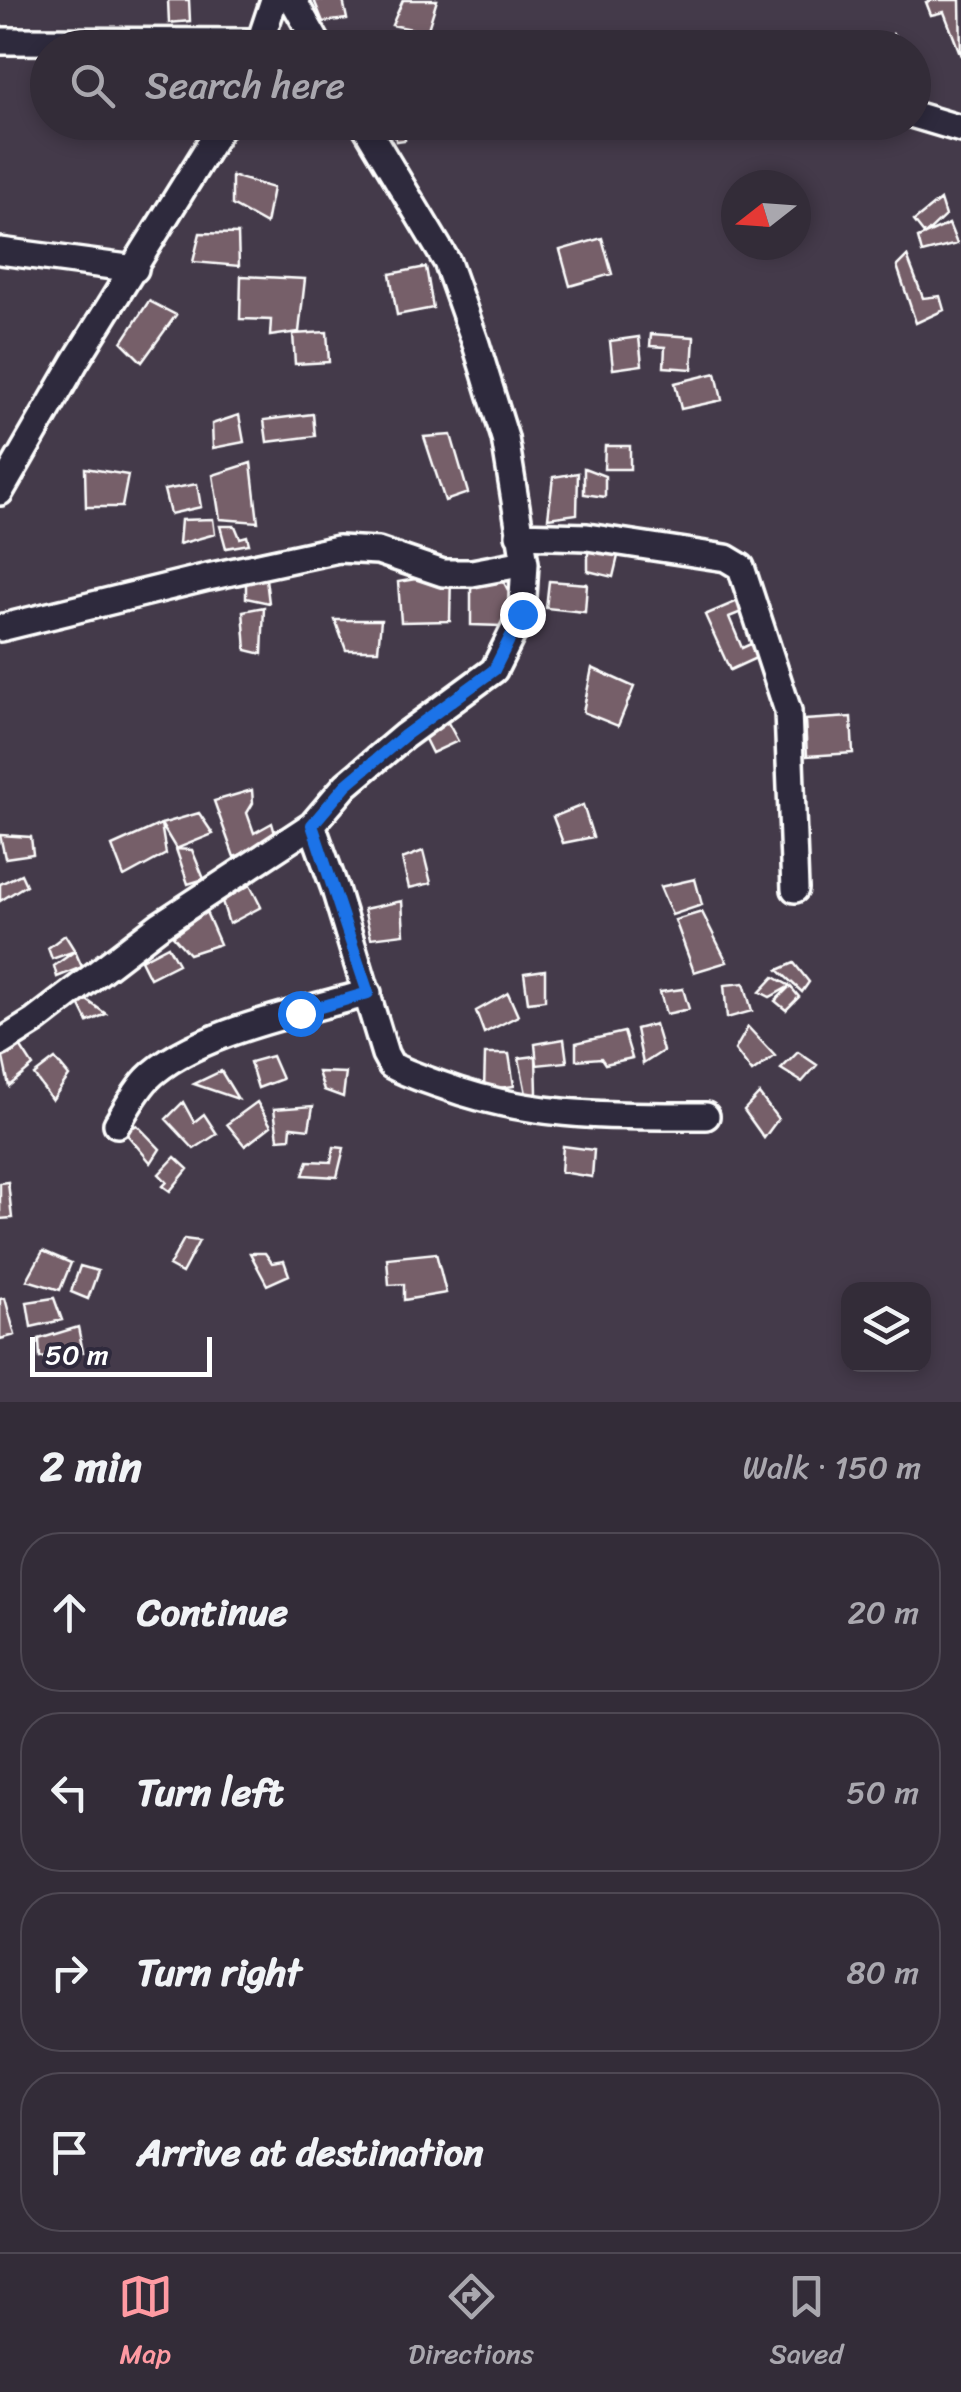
<!DOCTYPE html>
<meta charset="utf-8">
<style>
:root{--surface:#332c38;--page:#3e3843;--text:#f1f3f6;--muted:#a9a7ae;--line:#4e4853;--accent:#ff9aa2}
body{margin:0;font-family:Sriracha,sans-serif;background:var(--page);color:var(--text)}
.controls{position:absolute;right:30px;bottom:30px;display:grid;overflow:hidden;border-radius:20px;box-shadow:0 5px 15px #0003}
.controls button{width:90px;height:90px;display:grid;place-items:center;padding:0;border:0;border-bottom:2px solid var(--line);background:var(--surface);color:var(--text);font:50px sans-serif}
.compass{position:absolute;left:721px;top:170px;width:90px;height:90px;border-radius:50%;background:var(--surface);box-shadow:0 5px 15px #0003;rotate:253deg}
.scale{position:absolute;left:30px;bottom:25px;width:182px;box-sizing:border-box;padding-left:10px;border:5px solid #fff;border-top:0;font-size:28px;line-height:35px;white-space:nowrap;color:#fff;-webkit-text-stroke:8px #2f2a3d;paint-order:stroke}
.stop{position:absolute;width:30px;height:30px;margin:-22px;border:8px solid #1a73e8;border-radius:50%;background:#fff}
.stop.end{background:#1a73e8;border-color:#fff;box-shadow:0 2px 10px #0008}
.list{margin:0;padding:0;list-style:none}
h2{display:flex;justify-content:space-between;align-items:center;height:130px;margin:0;padding:0 40px;font-size:42px}
h2 small{font-size:32px;font-weight:400;color:var(--muted)}
.list li{display:grid;grid-template-columns:65px 1fr auto;gap:30px;align-items:center;box-sizing:border-box;height:160px;margin:0 20px 20px;padding:0 20px;border:2px solid var(--line);border-radius:40px}
.list b{display:block;font-size:38px;white-space:nowrap}
.list em{font-size:32px;font-style:normal;color:var(--muted)}
.icon{flex:none;width:55px;height:55px;fill:none;stroke:currentColor;stroke-width:2;stroke-linecap:round;stroke-linejoin:round}
.map{position:relative;flex:none;width:961px;height:1402px;overflow:hidden}
.search{position:absolute;background:var(--surface);box-shadow:0 5px 15px #0003;left:30px;right:30px;top:30px;height:110px;display:flex;align-items:center;gap:25px;box-sizing:border-box;padding:0 35px;border-radius:55px;color:var(--muted);font-size:38px}
.sheet{height:850px;background:var(--surface)}
nav{display:flex;justify-content:space-around;align-items:center;box-sizing:border-box;height:140px;border-top:2px solid var(--line);background:var(--surface);font-size:28px;color:var(--muted)}
nav a{display:grid;justify-items:center;gap:5px}
nav .on{color:var(--accent)}
.map>svg:first-child{display:block}
.building{fill:#765e69;stroke:#fff;stroke-width:2.5}
.lines{fill:none;stroke-linecap:round;stroke-linejoin:round}
.street-casing{stroke:#fff;stroke-width:32}
.street{stroke:#2f2a3d;stroke-width:25}
.route{stroke:#1a73e8;stroke-width:12}
</style>
<div class="map">
<svg width="961" height="1402" viewBox="0 0 961 1402">
<rect width="100%" height="100%" fill="#443a4a"/>
<filter id="ink" filterUnits="userSpaceOnUse"><feTurbulence type="fractalNoise" baseFrequency=".01" numOctaves="2"/><feDisplacementMap in="SourceGraphic" scale="20" xChannelSelector="R" yChannelSelector="G"/><feConvolveMatrix kernelMatrix="1 2 1 2 8 2 1 2 1" color-interpolation-filters="sRGB"/></filter>
<g filter="url(#ink)">
<path class="building" d="M168,0H189L190,21L169,23Z
M314,0H343L347,19L323,22Z
M403,0H437L427,32L392,25Z
M933,0H960L961,56L944,12L931,15L926,2Z
M893,34L905,44L904,48H885Z
M394,122H403L405,140L396,141Z
M232,176L273,188L266,224L232,205Z
M940,200L945,216L925,235L914,221Z
M949,224L957,244L922,253L918,238Z
M200,233L238,234L239,266L193,262Z
M602,238L612,274L570,286L560,250Z
M907,256L923,298L940,296L944,310L916,323L897,266Z
M426,267L433,308L397,315L390,274Z
M241,276L305,279L299,332L270,336L271,320L240,319Z
M149,301L176,315L142,362L122,342Z
M327,332L329,362L295,364L293,334Z
M651,334L694,337L692,369L664,367L665,347L650,346Z
M639,337L642,365L613,369L610,341Z
M716,373L722,400L681,409L675,383Z
M313,414L315,436L267,442L264,420Z
M239,415L244,442L213,448L212,424Z
M451,435L468,493L445,501L424,437Z
M605,446H630V469H604Z
M251,463L258,522L220,519L213,475Z
M85,468L128,475L122,507H86Z
M584,468L605,476V497L584,494Z
M578,473L577,514L548,518L553,477Z
M197,484L201,507L170,514L164,490Z
M213,519L215,534L179,544L181,520Z
M220,526H235L240,538L247,536L249,544L226,548Z
M588,547L619,552L613,577L588,571Z
M265,571L269,603L246,598V573Z
M451,573L450,621L401,622L398,582Z
M499,573L510,594L502,626L471,625V589Z
M549,581L587,584L585,612L546,608Z
M740,600L744,611L729,617L742,648L753,643L746,625L756,621L769,652L730,670L705,615Z
M264,607L262,654L246,650L243,611Z
M335,620H381L378,650H346Z
M592,668L634,687L618,726L583,712Z
M851,717L853,753L807,756L805,720Z
M447,721L458,741L432,753L423,735Z
M252,790L253,803L247,813L254,833L272,823L277,841L234,857L214,801Z
M583,805L593,837L563,843L553,817Z
M199,813L213,834L176,849L161,824Z
M161,824L166,854L124,877L112,846Z
M0,835L31,837L33,854L5,858Z
M176,849L192,850L204,879L188,884Z
M423,851L431,883L409,888L402,859Z
M21,874L26,885L0,901V884Z
M695,879L702,905L672,915L660,887Z
M250,885L261,907L229,924L222,901Z
M402,901L404,934L371,938L364,909Z
M206,912L220,944L189,954L173,936Z
M702,912L727,962L694,972L675,920Z
M65,935L75,951L52,959L48,948Z
M168,946L178,964L150,978L141,960Z
M75,951L82,967L57,977L54,966Z
M794,963L809,982L802,992L778,970Z
M545,970V1000L528,1002L524,973Z
M774,977L790,986L770,997L760,992Z
M744,983L752,1011L727,1018L724,985Z
M790,986L799,997L786,1010L775,1001Z
M683,989L689,1009L666,1014L660,992Z
M508,993L518,1016L484,1033L476,1011Z
M84,998L106,1014L88,1022L79,1004Z
M655,1024L663,1051L643,1064L636,1029Z
M748,1027L775,1056L752,1072L735,1050Z
M624,1032L632,1058L605,1064L601,1058L576,1060V1043Z
M13,1035L33,1066L9,1086L3,1058Z
M564,1039L567,1062L537,1065L535,1044Z
M798,1052L817,1065L802,1082L781,1069Z
M485,1054H509L514,1086L484,1090Z
M272,1056L282,1079L258,1088L250,1062Z
M536,1056L537,1093L527,1099L519,1058Z
M55,1059L69,1076L52,1100L34,1075Z
M221,1071L238,1099L194,1084Z
M318,1072L346,1073L343,1097L324,1090Z
M759,1094L778,1119L764,1138L744,1110Z
M183,1102L194,1122L204,1114L217,1134L194,1149L166,1119Z
M257,1102L271,1126L245,1146L227,1124Z
M313,1106L309,1129L291,1127L290,1138L278,1139L274,1109Z
M137,1125L160,1149L151,1163L125,1132Z
M563,1146L594,1150L592,1177L561,1172Z
M334,1147L344,1148L337,1177L303,1175L308,1161L331,1162Z
M175,1157L188,1169L170,1191L163,1186L167,1182L159,1174Z
M8,1182L12,1218L0,1219V1183Z
M184,1239L199,1241L182,1273L169,1266Z
M43,1251L71,1263L60,1290L27,1280Z
M250,1253H265L272,1263L284,1261L289,1275L267,1285Z
M436,1253L446,1293L404,1300V1284L389,1285L387,1258Z
M80,1266L98,1271L88,1299L71,1292Z
M5,1298L15,1335L0,1339V1299Z
M54,1298L62,1320L31,1327L27,1302Z
M78,1327L83,1352L40,1358L39,1339Z"/>
<g class="lines">
<defs>
<path id="street" d="M293,0L320,48
M0,41L260,42
M258,48L274,0
M914,115L961,129
M0,251L135,269
M0,492L75,362L224,122
M519,535L587,537L726,558L741,567L788,711L795,889
M0,628L208,577L338,549L378,551L443,573H472L525,563
M312,825L335,889L385,1054L391,1065C407,1074 424,1079 441,1085C530,1118 612,1116 706,1116
M0,1043L35,1021L160,925L312,825L346,785L404,736L494,670L522,614L525,563L505,438L476,344L447,262L363,122
M117,1124C126,1109 135,1092 147,1079C192,1033 305,1011 368,993"/>
</defs>
<use href="#street" class="street-casing"/>
<use href="#street" class="street"/>
</g>
</g>
<g class="lines" filter="url(#ink)">
<path class="route" d="M300,1013L368,993L312,825L346,785L404,736L494,670L522,614"/>
</g>
</svg>
<div class="controls">
<button><svg class="icon" aria-label="layers" viewBox="0 0 24 24"><path d="M12 4l9 5-9 5-9-5zM3 14l9 5 9-5"/></svg></button>
</div>
<svg class="compass" viewBox="-18 -18 36 36"><path d="M0-13l5 13h-10z" fill="#e53935"/><path d="M0 13l5-13h-10z" fill="#a9a7ae"/></svg>
<div class="scale">50 m</div>
<div class="stop" style="left:300px;top:1013px"></div>
<div class="stop end" style="left:522px;top:614px"></div>
<div class="search"><svg class="icon" aria-label="search" viewBox="0 0 24 24"><circle cx="10" cy="10" r="6"/><path d="M15 15l6 6"/></svg>Search here</div>
</div>
<section class="sheet">
<h2>2 min<small>Walk · 150 m</small></h2>
<ul class="list">
<li><svg class="icon" aria-label="ahead" viewBox="0 0 24 24"><path d="M12 20V5M6 11l6-6 6 6"/></svg><div><b>Continue</b></div><em>20 m</em></li>
<li><svg class="icon" aria-label="left" viewBox="0 0 24 24"><path d="M17 20v-9H6M10 6l-5 5 5 5"/></svg><div><b>Turn left</b></div><em>50 m</em></li>
<li><svg class="icon" aria-label="right" viewBox="0 0 24 24"><path d="M7 20v-9h11M14 6l5 5-5 5"/></svg><div><b>Turn right</b></div><em>80 m</em></li>
<li><svg class="icon" aria-label="arrive" viewBox="0 0 24 24"><path d="M6 21V4h12l-3 4 3 4H6"/></svg><div><b>Arrive at destination</b></div></li>
</ul>
</section>
<nav>
<a class="on"><svg class="icon" aria-label="map" viewBox="0 0 24 24"><path d="M3 6l6-2 6 2 6-2v14l-6 2-6-2-6 2zM9 4v14M15 6v14"/></svg>Map</a>
<a><svg class="icon" aria-label="directions" viewBox="0 0 24 24"><path d="M12 3l9 9-9 9-9-9zM9 14v-3h6M13 9l2 2-2 2"/></svg>Directions</a>
<a><svg class="icon" aria-label="saved" viewBox="0 0 24 24"><path d="M7 4h10v16l-5-4-5 4z"/></svg>Saved</a>
</nav>
